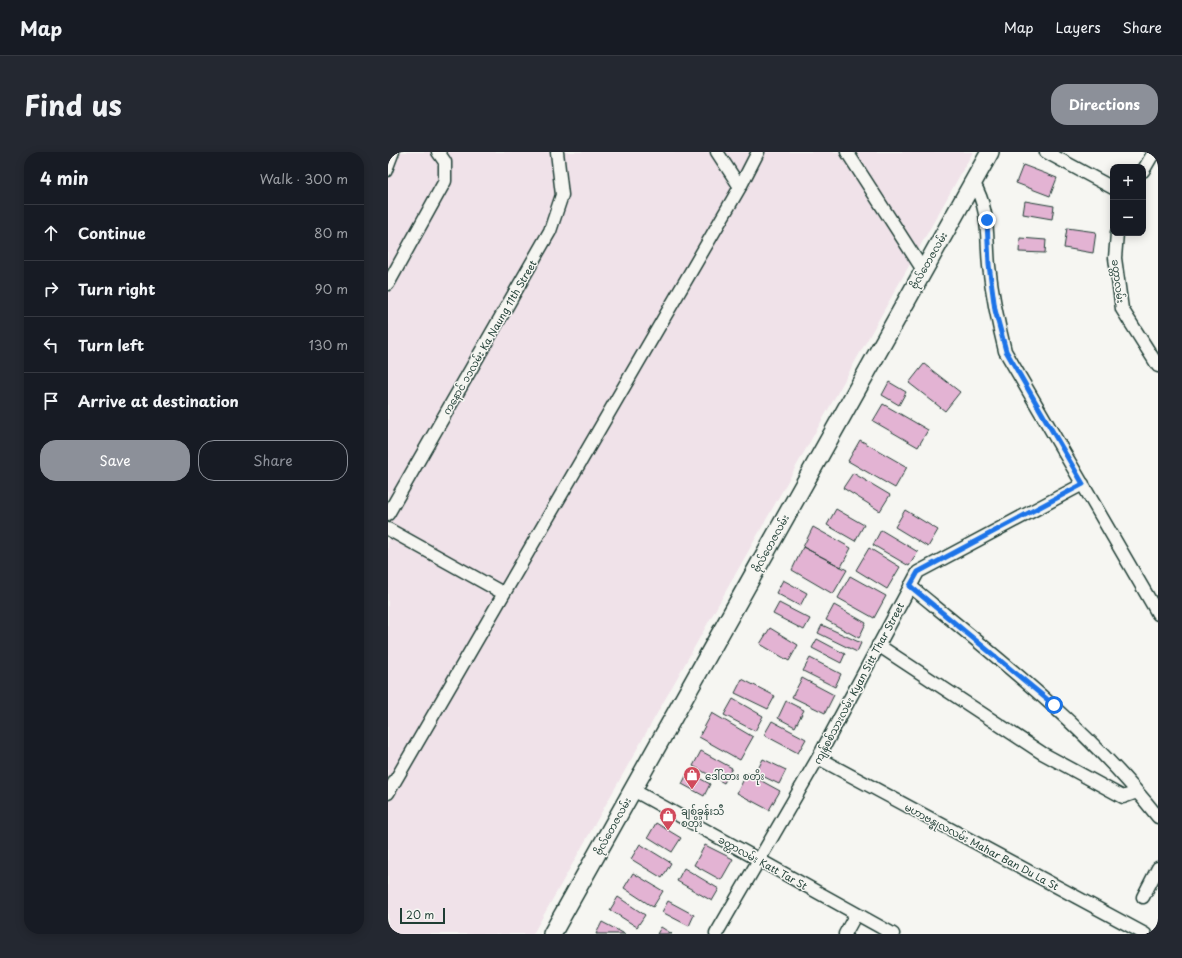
<!DOCTYPE html>
<meta charset="utf-8">
<style>
:root{--surface:#171b24;--page:#242831;--text:#f1f3f6;--muted:#9ea1a6;--line:#363941;--accent:#8c9099}
body{margin:0;font-family:"Playpen Sans","Noto Sans Myanmar",sans-serif;background:var(--page);color:var(--text)}
.controls{position:absolute;right:12px;top:12px;display:grid;overflow:hidden;border-radius:8px;box-shadow:0 2px 10px #0003}
.controls button{width:36px;height:36px;display:grid;place-items:center;padding:0;border:0;border-bottom:1px solid var(--line);background:var(--surface);color:var(--text);font:20px sans-serif}
.scale{position:absolute;left:12px;bottom:10px;width:45px;box-sizing:border-box;padding-left:4px;border:2px solid #1f3d34;border-top:0;font-size:11px;line-height:14px;white-space:nowrap;color:#1f3d34;-webkit-text-stroke:3px #f6f6f2;paint-order:stroke}
.stop{position:absolute;width:12px;height:12px;margin:-9px;border:3px solid #1a73e8;border-radius:50%;background:#fff}
.stop.end{background:#1a73e8;border-color:#fff;box-shadow:0 1px 4px #0008}
.list{margin:0;padding:0;list-style:none}
h2{display:flex;justify-content:space-between;align-items:center;height:52px;margin:0;padding:0 16px;font-size:17px}
h2 small{font-size:13px;font-weight:400;color:var(--muted)}
.list li{display:grid;grid-template-columns:26px 1fr auto;gap:12px;align-items:center;box-sizing:border-box;height:56px;padding:0 16px;border-top:1px solid var(--line)}
.list b{display:block;font-size:15px;white-space:nowrap}
.list em{font-size:13px;font-style:normal;color:var(--muted)}
.actions{display:flex;gap:8px;padding:12px 16px}
.actions a{flex:1;padding:9px 0;border:1px solid var(--accent);border-radius:16px;text-align:center;font-size:14px;color:var(--accent)}
.actions .main{background:var(--accent);color:#fff}
.icon{flex:none;width:22px;height:22px;fill:none;stroke:currentColor;stroke-width:2;stroke-linecap:round;stroke-linejoin:round}
.map{position:relative;flex:none;width:770px;height:782px;overflow:hidden;border-radius:16px}
header{display:flex;align-items:center;gap:24px;box-sizing:border-box;height:56px;padding:0 20px;background:var(--surface);border-bottom:1px solid var(--line)}
header strong{font-size:19px}
nav{display:flex;gap:22px;margin-inline-start:auto;font-size:14px}
.intro{display:flex;align-items:center;justify-content:space-between;box-sizing:border-box;height:96px;padding:0 24px}
h1{margin:0;font-size:28px}
.button{padding:10px 18px;border-radius:16px;background:var(--accent);color:#fff;font-size:14px;font-weight:700}
main{display:flex;gap:24px;padding:0 24px}
aside{flex:1;background:var(--surface);border-radius:16px;box-shadow:0 2px 10px #0003}
.map>svg:first-child{display:block}
.built{fill:#f0e2e9}
.building{fill:#e3b3d3;stroke:#1f3d34}
.lines{fill:none;stroke-linecap:round;stroke-linejoin:round}
.service-casing{stroke:#1f3d34;stroke-width:9}
.minor-casing{stroke:#1f3d34;stroke-width:15}
.secondary-casing{stroke:#1f3d34;stroke-width:20}
.service{stroke:#f6f6f2;stroke-width:6}
.minor{stroke:#f6f6f2;stroke-width:12}
.secondary{stroke:#f6f6f2;stroke-width:17}
.route{stroke:#1a73e8;stroke-width:5}
.labels{text-anchor:middle;dominant-baseline:central;stroke-width:3;stroke-linejoin:round;paint-order:stroke}
.street-label{font-size:10px;fill:#1f3d34;stroke:#f6f6f2}
.poi-label{font-size:10px;fill:#1f3d34;stroke:#f6f6f2;text-anchor:start}
</style>
<header>
<strong>Map</strong>
<nav><a>Map</a><a>Layers</a><a>Share</a></nav>
</header>
<div class="intro"><h1>Find us</h1><a class="button">Directions</a></div>
<main>
<aside>
<h2>4 min<small>Walk · 300 m</small></h2>
<ul class="list">
<li><svg class="icon" aria-label="ahead" viewBox="0 0 24 24"><path d="M12 20V5M6 11l6-6 6 6"/></svg><div><b>Continue</b></div><em>80 m</em></li>
<li><svg class="icon" aria-label="right" viewBox="0 0 24 24"><path d="M7 20v-9h11M14 6l5 5-5 5"/></svg><div><b>Turn right</b></div><em>90 m</em></li>
<li><svg class="icon" aria-label="left" viewBox="0 0 24 24"><path d="M17 20v-9H6M10 6l-5 5 5 5"/></svg><div><b>Turn left</b></div><em>130 m</em></li>
<li><svg class="icon" aria-label="arrive" viewBox="0 0 24 24"><path d="M6 21V4h12l-3 4 3 4H6"/></svg><div><b>Arrive at destination</b></div></li>
</ul>
<div class="actions"><a class="main">Save</a><a>Share</a></div>
</aside>
<div class="map">
<svg width="770" height="782" viewBox="0 0 770 782">
<rect width="100%" height="100%" fill="#f6f6f2"/>
<filter id="ink" filterUnits="userSpaceOnUse"><feTurbulence type="fractalNoise" baseFrequency=".025" numOctaves="2"/><feDisplacementMap in="SourceGraphic" scale="8" xChannelSelector="R" yChannelSelector="G"/><feConvolveMatrix kernelMatrix="1 2 1 2 8 2 1 2 1" color-interpolation-filters="sRGB"/></filter>
<g filter="url(#ink)">
<path class="built" d="M0,0H585L145,782H0Z"/>
<path class="building" d="M635,13L669,26L662,44L628,31Z
M637,49L666,54L664,67L635,62Z
M679,76L708,80L705,101L676,96Z
M632,86L658,88L657,101L631,100Z
M536,212L572,240L557,259L521,231Z
M501,230L518,240L511,253L494,243Z
M495,252L540,278L530,295L485,269Z
M472,288L519,315L507,336L460,309Z
M465,321L502,343L492,359L455,336Z
M448,357L476,373L467,389L439,373Z
M517,358L550,378L540,395L507,375Z
M425,375L463,396L453,415L415,395Z
M493,378L530,400L521,414L485,393Z
M415,395L459,418L445,442L404,418Z
M481,396L512,415L499,437L468,418Z
M462,424L498,444L486,466L450,446Z
M395,428L419,441L412,454L388,441Z
M391,451L422,467L416,478L385,462Z
M446,453L478,471L471,486L438,468Z
M434,473L473,491L469,500L430,481Z
M382,476L410,493L401,509L372,492Z
M429,487L457,502L453,511L424,496Z
M422,506L453,522L447,535L415,519Z
M414,526L446,543L437,561L404,545Z
M354,527L387,544L380,557L347,541Z
M345,547L375,564L367,579L336,563Z
M398,549L416,558L407,575L390,566Z
M324,561L365,585L352,608L311,585Z
M384,569L418,587L410,601L376,583Z
M313,599L344,616L336,631L305,614Z
M375,607L398,618L391,632L368,621Z
M300,620L322,632L316,644L294,632Z
M359,621L392,639L381,658L349,641Z
M268,671L293,686L284,700L260,685Z
M252,692L283,711L274,726L243,707Z
M317,693L345,707L333,728L306,713Z
M296,716L331,737L324,749L289,729Z
M245,721L275,739L265,755L236,736Z
M230,745L257,763L249,775L222,758Z
M280,749L306,763L301,774L274,760Z
M214,770L237,782H208Z
M273,775L284,782H269Z"/>
<g class="lines">
<defs>
<path id="service" d="M0,21L8,0"/>
<path id="minor" d="M329,0L352,35
M459,0L535,118
M658,0L725,36
M755,19L766,0
M585,30C602,58 598,82 601,114C604,142 610,171 617,199L770,462
M729,81L727,106L734,157L770,214
M0,132L57,29V10L50,0
M0,362L162,79L174,43L169,0
M0,377L115,441
M522,434C610,506 699,575 770,665
M490,493L654,601L735,645L749,640
M430,606L757,782
M245,638L505,782
M0,641L352,35L370,0
M755,745L770,716
M328,782L430,606L530,420L695,332
M457,782L468,762"/>
<path id="secondary" d="M164,782L602,0"/>
</defs>
<use href="#service" class="service-casing"/>
<use href="#minor" class="minor-casing"/>
<use href="#secondary" class="secondary-casing"/>
<use href="#service" class="service"/>
<use href="#minor" class="minor"/>
<use href="#secondary" class="secondary"/>
</g>
</g>
<g class="lines" filter="url(#ink)">
<path class="route" d="M599,68L601,113L607,158L618,199L695,332L530,420L522,434L666,553"/>
</g>
<defs>
<symbol id="shop-pin" viewBox="-11 -11 22 30"><path d="M0 17L-7.5 6A9.5 9.5 0 1 1 7.5 6Z" fill="#d1495b" stroke="#f6f6f2"/><path d="M-5-2.5h2.3a2.7 3.5 0 0 1 5.4 0H5L5.5 6h-11ZM-1.5-2.5h3a1.5 2.3 0 0 0-3 0Z" fill="#fff"/></symbol>
</defs>
<g fill-rule="evenodd">
<use href="#shop-pin" x="294" y="613" width="20" height="27"/>
<use href="#shop-pin" x="270" y="654" width="20" height="27"/>
</g>
<g class="labels">
<g class="street-label">
<text transform="translate(540 108) rotate(-60)">ဗိုလ်တေဇလမ်း</text>
<text transform="translate(731 129) rotate(83)">ခတ္တာလမ်း</text>
<text transform="translate(101 185) rotate(-60)">ကနောင် ၁၁လမ်း Ka Naung 11th Street</text>
<text transform="translate(382 391) rotate(-61)">ဗိုလ်တေဇလမ်း</text>
<text transform="translate(470 531) rotate(-62)">ကျန်စစ်သားလမ်း Kyan Sitt Thar Street</text>
<text transform="translate(224 674) rotate(-61)">ဗိုလ်တေဇလမ်း</text>
<text transform="translate(594 694) rotate(28)">မဟာဗန္ဓုလလမ်း Mahar Ban Du La St</text>
<text transform="translate(375 710) rotate(29)">ခတ္တာလမ်း Katt Tar St</text>
</g>
<g class="poi-label">
<text x="317" y="623">ဒေါ်ထား စတိုး</text>
<text x="293" y="658">ချစ်ခွန်းသီ<tspan x="293" dy="12">စတိုး</tspan></text>
</g>
</g>
</svg>
<div class="controls">
<button>+</button>
<button>−</button>
</div>
<div class="scale">20 m</div>
<div class="stop" style="left:666px;top:553px"></div>
<div class="stop end" style="left:599px;top:68px"></div>
</div>
</main>
